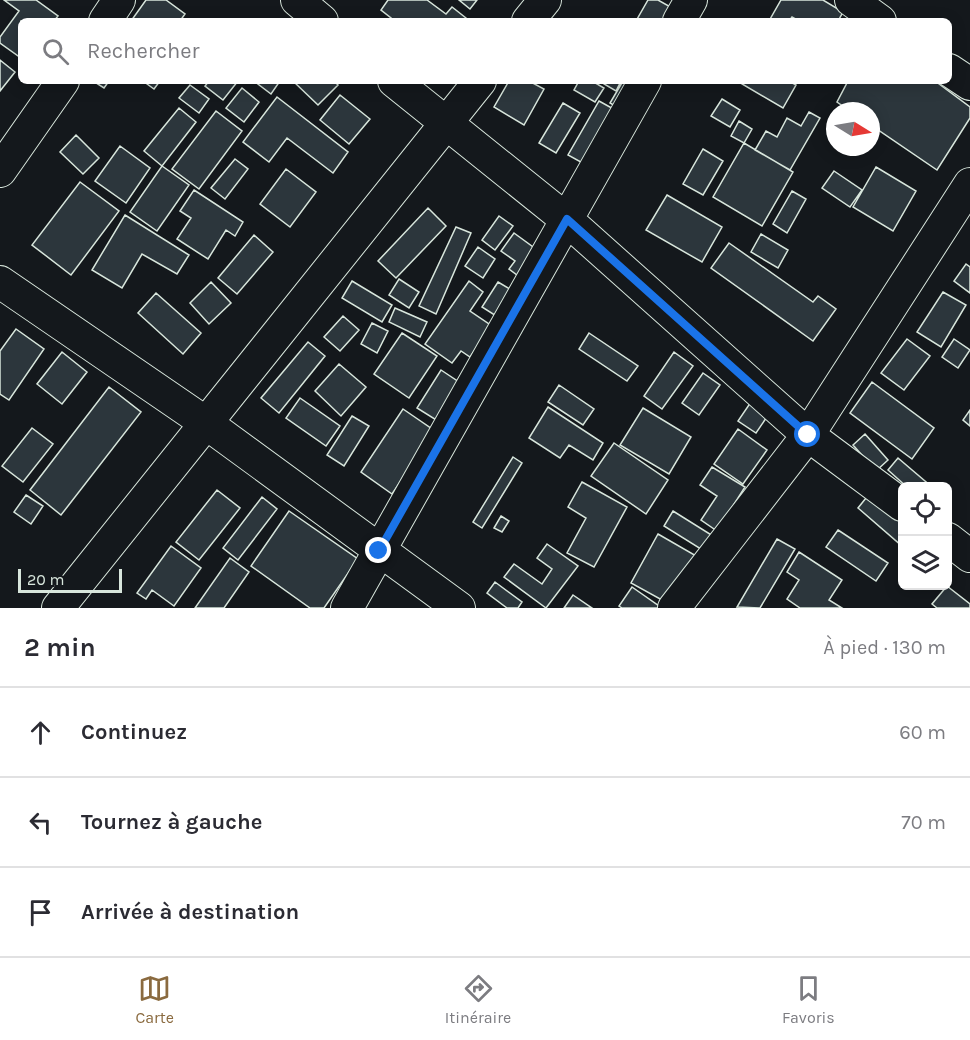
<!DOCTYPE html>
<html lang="fr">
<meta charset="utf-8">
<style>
:root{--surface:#fff;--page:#f7f7f7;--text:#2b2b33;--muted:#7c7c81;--line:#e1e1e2;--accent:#8a6a3f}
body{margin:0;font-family:Karla,sans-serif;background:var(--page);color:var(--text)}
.controls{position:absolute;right:18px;bottom:18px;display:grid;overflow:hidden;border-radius:9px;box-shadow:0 3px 15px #0003}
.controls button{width:54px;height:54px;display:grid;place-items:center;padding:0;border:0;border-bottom:2px solid var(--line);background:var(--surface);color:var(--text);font:30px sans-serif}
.compass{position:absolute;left:826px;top:102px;width:54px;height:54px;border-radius:50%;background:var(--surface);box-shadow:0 3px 15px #0003;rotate:101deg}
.scale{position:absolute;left:18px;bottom:15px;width:104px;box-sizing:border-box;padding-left:6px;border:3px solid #d8e6dc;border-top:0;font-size:16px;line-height:21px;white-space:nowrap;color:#d8e6dc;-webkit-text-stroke:4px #14181c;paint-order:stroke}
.stop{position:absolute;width:18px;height:18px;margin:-14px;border:4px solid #1a73e8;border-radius:50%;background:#fff}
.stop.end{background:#1a73e8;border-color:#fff;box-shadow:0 2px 6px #0008}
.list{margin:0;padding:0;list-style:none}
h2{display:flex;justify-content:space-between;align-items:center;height:78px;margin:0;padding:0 24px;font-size:26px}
h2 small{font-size:20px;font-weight:400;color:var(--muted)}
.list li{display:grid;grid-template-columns:39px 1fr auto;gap:18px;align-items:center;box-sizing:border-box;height:90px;padding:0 24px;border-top:2px solid var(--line)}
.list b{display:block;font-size:22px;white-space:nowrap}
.list em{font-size:20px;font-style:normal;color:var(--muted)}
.icon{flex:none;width:33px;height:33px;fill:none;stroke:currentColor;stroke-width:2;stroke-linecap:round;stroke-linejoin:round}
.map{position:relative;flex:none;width:970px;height:608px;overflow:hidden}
.search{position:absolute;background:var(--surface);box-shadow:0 3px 15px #0003;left:18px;right:18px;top:18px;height:66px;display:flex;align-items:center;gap:15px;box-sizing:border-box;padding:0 21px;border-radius:9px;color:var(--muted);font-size:22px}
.sheet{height:348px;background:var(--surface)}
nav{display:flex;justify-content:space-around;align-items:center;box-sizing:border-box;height:84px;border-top:2px solid var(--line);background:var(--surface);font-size:16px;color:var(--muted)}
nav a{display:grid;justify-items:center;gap:3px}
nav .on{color:var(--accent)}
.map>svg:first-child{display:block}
.building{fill:#2c363c;stroke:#d8e6dc;stroke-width:1.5}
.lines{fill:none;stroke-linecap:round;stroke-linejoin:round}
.street-casing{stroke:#d8e6dc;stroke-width:34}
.street{stroke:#14181c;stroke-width:32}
.route{stroke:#1a73e8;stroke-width:8}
</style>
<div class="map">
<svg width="970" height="608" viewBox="0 0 970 608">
<rect width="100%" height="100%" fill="#14181c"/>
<path class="building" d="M4,0H36L58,16L54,21H21V58L0,43V37L19,11Z
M146,0H166L185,14L180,21H131Z
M388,0H427L446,14L452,7L466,18L463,21H395L381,10Z
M459,0H477L470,9Z
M648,0H658L683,14L679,21H636Z
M781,0H823L843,12L838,21H799L792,17L789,21H769Z
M0,60L15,72L0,91Z
M93,81H109L104,88Z
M143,81H160L154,89Z
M209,81H238L223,100L205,86Z
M254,81H280L271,94Z
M293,81H334L338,85L318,105Z
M509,81H529L544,89L524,125L494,107Z
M579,81H592L604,88L595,102L574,90Z
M599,81H621L616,91Z
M623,81H645L627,113L610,103Z
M737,81H789L796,85L783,108Z
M848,81H935L970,107V118L937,170L871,125V111H850L837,102Z
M190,85L209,99L199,113L179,98Z
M242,88L259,102L244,122L226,108Z
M340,95L370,119L349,144L320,120Z
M277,97L348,152L333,173L287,138L269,162L243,142Z
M722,99L740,110L730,127L711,116Z
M599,101L619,112L588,166L568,155Z
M563,103L580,113L556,153L539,143Z
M179,108L196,122L162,166L144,151Z
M216,111L242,131L199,189L172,169Z
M809,112L820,118L790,170L755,150L766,131L777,137L787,118L801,126Z
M739,121L752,129L744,143L731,136Z
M76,135L99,158L83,174L60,152Z
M744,143L793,172L762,226L713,197Z
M120,146L150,168L126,203L95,181Z
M703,149L723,161L703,195L683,184Z
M235,159L248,169L225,199L211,188Z
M162,166L189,185L157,231L130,212Z
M876,167L916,191L893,231L853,207Z
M286,169L316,192L290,227L260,204Z
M834,171L862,190L850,207L822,188Z
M80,182L119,211L71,275L32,245Z
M194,190L243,222L235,236L226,230L208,259L177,239L191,218L180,211Z
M792,191L806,199L787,233L773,224Z
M667,195L722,227L702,262L646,230Z
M428,208L446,226L396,278L378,261Z
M125,215L189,255L177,274L142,254L122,288L92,270Z
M499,216L513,226L495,250L482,240Z
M456,227L471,233L436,314L419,306Z
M514,233L544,255L525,281L509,269L515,261L501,251Z
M761,234L788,250L778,268L751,252Z
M254,235L273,252L237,294L218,278Z
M729,243L813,302L818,296L836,309L813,341L711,268Z
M478,247L495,259L483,278L465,266Z
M966,264L970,267V293L954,281Z
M399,279L419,292L409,308L389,295Z
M352,281L392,305L382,322L342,298Z
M469,281L483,292L470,311L492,326L470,357L461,351L452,363L425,344Z
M211,282L231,303L209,324L190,303Z
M498,282L520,295L504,321L482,307Z
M943,292L966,305L941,347L917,332Z
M156,293L201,333L183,354L138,313Z
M395,308L427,322L420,337L389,322Z
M343,316L359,330L340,351L324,337Z
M372,323L388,331L377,353L361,344Z
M16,329L44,349L9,400L0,394V351Z
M402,333L437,356L409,398L374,374Z
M589,333L638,366L627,381L579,349Z
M907,339L930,356L904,390L881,373Z
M954,339L970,350L958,368L942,357Z
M308,342L325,356L279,413L261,398Z
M62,352L87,372L62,404L37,384Z
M674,352L693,366L662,409L644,396Z
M339,364L366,387L341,416L315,391Z
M441,370L465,386L441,423L417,408Z
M703,373L720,385L699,415L682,403Z
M872,382L934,428L912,459L850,413Z
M559,385L594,409L583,425L548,402Z
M109,387L141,412L61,515L30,490Z
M755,396L773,408L756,433L738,421Z
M300,398L340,426L326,446L286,418Z
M548,407L603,443L593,460L569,445L560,458L529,438Z
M643,408L691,437L669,474L620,445Z
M403,409L435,431L392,494L361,472Z
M970,410V426L963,420Z
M352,416L369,426L344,466L327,455Z
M32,428L53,444L23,482L2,466Z
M738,429L767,450L743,484L714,464Z
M865,434L888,460L876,471L853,445Z
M614,443L668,480L646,514L591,476Z
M513,457L522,463L482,528L473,522Z
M898,458L932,487H907L888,470Z
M712,467L745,487L717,531L701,520L717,496L700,485Z
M582,482L627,507L594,567L567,553L586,518L568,507Z
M217,490L240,508L199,560L176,542Z
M870,493L902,520V546L858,508Z
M26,495L43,506L31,524L14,512Z
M262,497L277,509L238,560L223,548Z
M289,511L358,559L324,608H310L251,566Z
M673,511L713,536L704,551L664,526Z
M501,516L509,521L502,532L494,528Z
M838,530L888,563L876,581L826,547Z
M658,534L698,557L671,605L631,583Z
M777,539L795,549L760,608L737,607Z
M547,544L578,566L546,608L504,577L514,564L542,584L552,569L537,558Z
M171,546L201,568L174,606L152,590L146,599L137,593Z
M799,552L842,580L829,600L842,608H800L787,599L799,580L787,572Z
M230,558L249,572L224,608H195Z
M495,582L522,602L518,608H507L487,593Z
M947,586L970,604V608H937L932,604Z
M632,587L662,608H622L619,606Z
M573,595L592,608H564Z"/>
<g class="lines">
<defs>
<path id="street" d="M297,0L322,21
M851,0L880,21
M105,21L119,0
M528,21L545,0
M679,21L691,0
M949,70L970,84
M394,81L567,220L808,435L902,505
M0,171L63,81
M0,282L206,423L459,608
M948,539L970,556
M58,608L480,81
M347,608L645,81
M674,608L808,435L970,184"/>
</defs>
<use href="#street" class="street-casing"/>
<use href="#street" class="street"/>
</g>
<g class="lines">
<path class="route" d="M379,551L567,219L808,435"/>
</g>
</svg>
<div class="controls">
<button><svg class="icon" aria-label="locate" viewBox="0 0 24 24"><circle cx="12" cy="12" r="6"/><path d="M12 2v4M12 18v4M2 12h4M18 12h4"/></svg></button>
<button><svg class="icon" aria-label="layers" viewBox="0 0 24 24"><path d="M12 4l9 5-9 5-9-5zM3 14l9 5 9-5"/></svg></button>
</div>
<svg class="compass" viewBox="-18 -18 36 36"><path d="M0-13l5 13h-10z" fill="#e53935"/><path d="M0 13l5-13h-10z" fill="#7c7c81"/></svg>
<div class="scale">20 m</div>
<div class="stop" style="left:808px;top:435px"></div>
<div class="stop end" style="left:379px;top:551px"></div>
<div class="search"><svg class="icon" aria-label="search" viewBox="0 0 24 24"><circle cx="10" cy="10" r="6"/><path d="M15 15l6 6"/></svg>Rechercher</div>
</div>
<section class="sheet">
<h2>2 min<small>À pied · 130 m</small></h2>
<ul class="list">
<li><svg class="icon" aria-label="ahead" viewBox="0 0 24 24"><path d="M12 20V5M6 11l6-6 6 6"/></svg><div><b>Continuez</b></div><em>60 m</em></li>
<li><svg class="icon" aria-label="left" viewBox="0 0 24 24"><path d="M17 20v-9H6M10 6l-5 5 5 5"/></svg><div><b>Tournez à gauche</b></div><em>70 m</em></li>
<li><svg class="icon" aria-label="arrive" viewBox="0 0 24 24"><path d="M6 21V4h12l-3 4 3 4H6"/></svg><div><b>Arrivée à destination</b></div></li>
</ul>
</section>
<nav>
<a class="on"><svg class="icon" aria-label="map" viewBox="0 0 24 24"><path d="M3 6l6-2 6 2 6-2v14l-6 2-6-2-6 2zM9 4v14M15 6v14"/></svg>Carte</a>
<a><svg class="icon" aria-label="directions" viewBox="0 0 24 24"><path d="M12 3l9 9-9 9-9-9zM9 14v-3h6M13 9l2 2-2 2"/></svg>Itinéraire</a>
<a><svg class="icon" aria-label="saved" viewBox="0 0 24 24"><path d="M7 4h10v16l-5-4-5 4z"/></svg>Favoris</a>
</nav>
